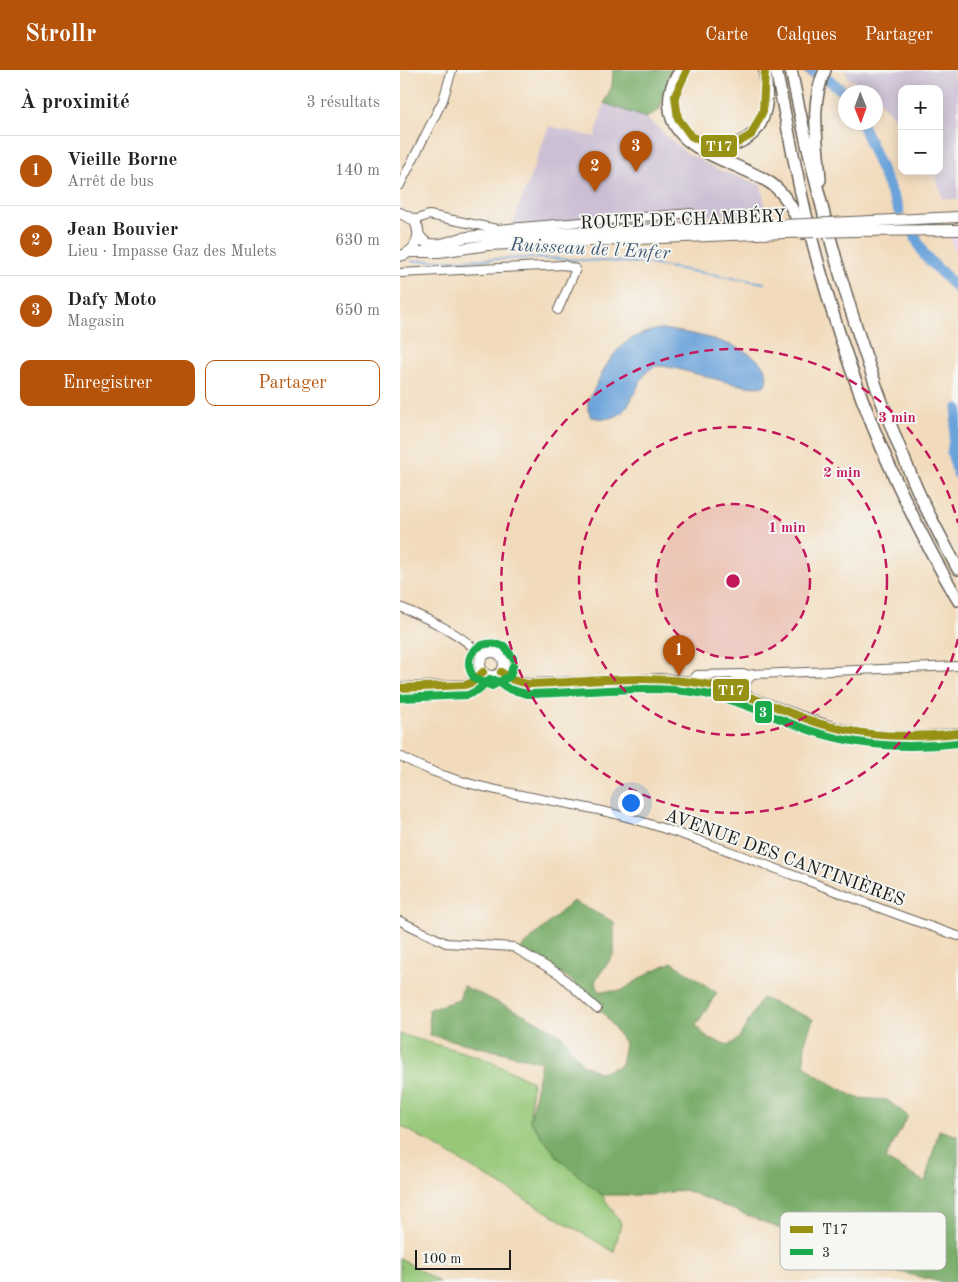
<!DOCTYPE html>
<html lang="fr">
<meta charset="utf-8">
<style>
:root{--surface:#fff;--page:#f2f2f2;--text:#222;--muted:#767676;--line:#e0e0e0;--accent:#b45309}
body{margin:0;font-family:"Old Standard TT",serif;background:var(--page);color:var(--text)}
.controls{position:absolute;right:15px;top:15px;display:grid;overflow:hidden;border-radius:10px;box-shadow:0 2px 12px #0003}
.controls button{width:45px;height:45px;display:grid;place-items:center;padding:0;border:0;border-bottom:1px solid var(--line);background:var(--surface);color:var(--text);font:25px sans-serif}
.compass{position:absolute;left:438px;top:15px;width:45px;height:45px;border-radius:50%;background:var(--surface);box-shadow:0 2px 12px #0003;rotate:179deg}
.scale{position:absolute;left:15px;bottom:12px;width:96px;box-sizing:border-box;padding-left:5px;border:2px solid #1c1c1c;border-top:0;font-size:14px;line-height:18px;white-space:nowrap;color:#1c1c1c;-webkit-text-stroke:4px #f6f6f2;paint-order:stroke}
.you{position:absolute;left:230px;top:732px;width:18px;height:18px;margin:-12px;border:4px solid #fff;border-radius:50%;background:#1a73e8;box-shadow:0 0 0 8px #1a73e833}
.badge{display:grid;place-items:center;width:32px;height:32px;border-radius:50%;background:var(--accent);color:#fff;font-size:16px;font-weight:700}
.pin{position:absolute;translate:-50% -41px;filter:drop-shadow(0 1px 2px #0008)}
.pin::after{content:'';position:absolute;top:26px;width:18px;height:15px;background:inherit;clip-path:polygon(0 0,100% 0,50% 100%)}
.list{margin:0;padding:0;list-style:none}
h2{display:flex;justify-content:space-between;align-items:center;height:65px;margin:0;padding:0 20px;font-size:21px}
h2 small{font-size:16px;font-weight:400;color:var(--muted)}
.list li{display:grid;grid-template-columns:32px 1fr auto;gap:15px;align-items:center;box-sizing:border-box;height:70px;padding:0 20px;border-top:1px solid var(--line)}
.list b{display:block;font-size:19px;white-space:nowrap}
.list p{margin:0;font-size:16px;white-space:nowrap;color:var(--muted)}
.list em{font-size:16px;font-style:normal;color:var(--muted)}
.actions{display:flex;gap:10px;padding:15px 20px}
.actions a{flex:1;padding:11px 0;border:1px solid var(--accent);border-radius:10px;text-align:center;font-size:18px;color:var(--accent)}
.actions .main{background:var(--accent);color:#fff}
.map{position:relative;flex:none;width:558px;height:1212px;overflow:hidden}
header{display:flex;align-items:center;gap:30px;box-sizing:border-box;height:70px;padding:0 25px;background:var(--accent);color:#fff}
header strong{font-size:24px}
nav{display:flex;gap:28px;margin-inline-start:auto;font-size:18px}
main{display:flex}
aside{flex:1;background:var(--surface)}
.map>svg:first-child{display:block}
.built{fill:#edd1e9}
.industrial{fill:#ccbfd4}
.green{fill:#96c878;stroke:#59724a}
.forest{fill:#78ac68;stroke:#4a6442}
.water{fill:#6ba3da;stroke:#44607b}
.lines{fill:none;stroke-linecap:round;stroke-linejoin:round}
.stream{stroke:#6ba3da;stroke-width:2}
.river{stroke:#6ba3da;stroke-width:11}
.minor-casing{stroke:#675f54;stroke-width:10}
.major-casing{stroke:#675f54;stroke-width:12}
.highway-casing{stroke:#675f54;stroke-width:14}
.minor{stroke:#fff;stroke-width:8}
.major{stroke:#fff;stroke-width:10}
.highway{stroke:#fff;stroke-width:11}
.major-bridge-casing{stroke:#675f54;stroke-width:12;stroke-linecap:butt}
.major-bridge{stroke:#fff;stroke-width:10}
.bus-1-casing{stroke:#f6f6f2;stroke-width:11}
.bus-2-casing{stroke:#f6f6f2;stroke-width:11}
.bus-1{stroke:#979213;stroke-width:8}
.bus-2{stroke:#1baa4b;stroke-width:8}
.ring{fill:none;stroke:#c2185b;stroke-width:2.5;stroke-dasharray:9 6}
.labels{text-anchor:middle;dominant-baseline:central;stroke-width:4;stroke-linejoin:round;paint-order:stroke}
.street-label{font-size:18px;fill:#1c1c1c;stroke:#f6f6f2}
.water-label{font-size:19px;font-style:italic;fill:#405971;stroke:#f6f6f2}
.key{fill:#f6f6f2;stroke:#b5b5b2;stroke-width:1}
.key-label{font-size:14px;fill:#1c1c1c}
.centre{fill:#c2185b;stroke:#f6f6f2;stroke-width:2.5}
.ring-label{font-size:15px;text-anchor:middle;font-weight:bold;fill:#c2185b;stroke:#f6f6f2;stroke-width:4;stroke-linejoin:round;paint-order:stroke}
.line-badge{stroke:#f6f6f2;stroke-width:2}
.badge-label{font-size:14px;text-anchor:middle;font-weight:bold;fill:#fff}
</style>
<header>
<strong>Strollr</strong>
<nav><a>Carte</a><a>Calques</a><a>Partager</a></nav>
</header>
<main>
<aside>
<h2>À proximité<small>3 résultats</small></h2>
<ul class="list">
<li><span class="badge">1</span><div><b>Vieille Borne</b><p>Arrêt de bus</p></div><em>140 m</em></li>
<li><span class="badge">2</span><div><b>Jean Bouvier</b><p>Lieu · Impasse Gaz des Mulets</p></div><em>630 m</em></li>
<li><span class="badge">3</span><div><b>Dafy Moto</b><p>Magasin</p></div><em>650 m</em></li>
</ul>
<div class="actions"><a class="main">Enregistrer</a><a>Partager</a></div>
</aside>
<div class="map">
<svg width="558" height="1212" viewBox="0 0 558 1212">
<rect width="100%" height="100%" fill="#f6f6f2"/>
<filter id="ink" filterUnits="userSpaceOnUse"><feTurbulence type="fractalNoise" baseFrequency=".02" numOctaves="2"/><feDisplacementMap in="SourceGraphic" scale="10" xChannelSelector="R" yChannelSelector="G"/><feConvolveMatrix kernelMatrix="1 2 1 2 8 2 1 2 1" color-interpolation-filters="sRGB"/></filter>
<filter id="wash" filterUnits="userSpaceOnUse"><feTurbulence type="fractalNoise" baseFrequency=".0096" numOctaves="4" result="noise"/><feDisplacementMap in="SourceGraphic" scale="20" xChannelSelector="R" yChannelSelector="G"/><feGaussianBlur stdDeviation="1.12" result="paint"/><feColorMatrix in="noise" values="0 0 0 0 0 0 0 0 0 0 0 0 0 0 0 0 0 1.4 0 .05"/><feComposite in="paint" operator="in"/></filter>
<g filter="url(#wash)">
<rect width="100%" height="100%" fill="#f2dbbc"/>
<path class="built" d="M558,165V187L549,166Z"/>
<path class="industrial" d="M445,0H554L553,6L558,8V129H543L534,101H539V19H502V56L480,32L476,23L448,8Z
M204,33L246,48L285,82L319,100L361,115L366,141L172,158L110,161L149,56L195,67Z"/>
<path class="green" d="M0,964L80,987L132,1011L130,1051L159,1089L202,1125L221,1153L214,1182L0,1055Z
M0,1188L39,1212H0Z"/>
<path class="forest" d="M213,0H274L268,7L260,39L246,48L204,33L212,16Z
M173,831L214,852V884L195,911L199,921H221L252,901L272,892L317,923L296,955L308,969L329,975L338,969L362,928L413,949L405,972L404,994L416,1005L457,1028L487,1030L508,1046L485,1089L525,1112L539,1060L558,1066V1212H540L464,1193L285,1120L250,1125H202L159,1089L130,1051L141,992L30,965L29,939L59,930L63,916L125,945L160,964L183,995L201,1003L221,995L225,973L206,946L170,909L120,879Z"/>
<path class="water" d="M401,0H420L416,12Z
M260,259C284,261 381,278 365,315C354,324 281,297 261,296C236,294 237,344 210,348C205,349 197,348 191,347L188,340V331C207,295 215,266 260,259Z"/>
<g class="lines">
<path class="stream" d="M12,191L142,188L243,193L364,213"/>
<path class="river" d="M417,0L446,24
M461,52L499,141
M515,167L525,186L558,219
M558,339L552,383L558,404"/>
</g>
</g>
<g filter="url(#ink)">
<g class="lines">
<defs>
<path id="minor" d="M0,115L43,30L52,0
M14,150L29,145L97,159L291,143
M0,203L164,195L176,199L158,240
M0,537C28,549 61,563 82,586
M291,613L297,605L346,604
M326,619C336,614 341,607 353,604L558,596
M351,628L345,620L346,612L353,604
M0,686C69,725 154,726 230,748C341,781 447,829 558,866
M0,851L46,873L113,877L159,904L197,939"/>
<path id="major" d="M0,143L14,150C23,164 17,182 0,186
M451,152L558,147
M453,161L558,160
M19,165C28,182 48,172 62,168C72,166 81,166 90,165L383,155
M10,182H39L88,175L384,163
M80 594a12 12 0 1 1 24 0a12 12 0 1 1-24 0Z
M101,602L113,610L128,614L259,609C281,610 305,613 326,619C366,631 404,651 445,660C482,669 520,668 558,663
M0,618L65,615L73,612L83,602"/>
<path id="highway" d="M281,0C272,12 268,23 270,39C274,84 343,92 373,115C388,127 396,145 403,163
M376,0C390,68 402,137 421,203C453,318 498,428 558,530
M391,0C420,143 458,285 517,419C529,446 544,473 558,499
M301,73C329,83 359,70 365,40C368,27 366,13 365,0
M420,110C418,73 409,35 425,0"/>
</defs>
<use href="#minor" class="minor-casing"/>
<use href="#major" class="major-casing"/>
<use href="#highway" class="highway-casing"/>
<use href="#minor" class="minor"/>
<use href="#major" class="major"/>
<use href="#highway" class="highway"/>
<defs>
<path id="major-bridge" d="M383,155L451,152
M384,163L453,161"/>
</defs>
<use href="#major-bridge" class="major-bridge-casing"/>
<use href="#major-bridge" class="major-bridge"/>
<defs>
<path id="bus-1" d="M287,0L275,26L278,48L291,66L310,76H332L351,65L363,41L365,0
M101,602L113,610L128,614C188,612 251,603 311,615C347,623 380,640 415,652C462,667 509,669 558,663
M0,618L65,615L73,612L83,602"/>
<path id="bus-2" d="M113,588L104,576C80,566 58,587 75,609L92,616L110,606L113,596
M95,610L109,619L127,624C186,623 247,613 305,624C342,631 376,649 412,661C460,677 508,679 558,673
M0,628L68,625L78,620L90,609"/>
</defs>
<use href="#bus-1" class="bus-1-casing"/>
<use href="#bus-2" class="bus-2-casing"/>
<use href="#bus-1" class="bus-1"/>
<use href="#bus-2" class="bus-2"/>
</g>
</g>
<circle cx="333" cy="511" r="77" fill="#c2185b" fill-opacity=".12"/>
<g class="ring">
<circle cx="333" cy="511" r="77"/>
<circle cx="333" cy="511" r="154"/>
<path d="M558 569A232 232 0 1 1 558 453"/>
</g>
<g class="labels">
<g class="street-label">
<text transform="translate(283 150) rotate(-2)">ROUTE DE CHAMBÉRY</text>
<text transform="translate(385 788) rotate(20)">AVENUE DES CANTINIÈRES</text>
</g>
<g class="water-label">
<text transform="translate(190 180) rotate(3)">Ruisseau de l'Enfer</text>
</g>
</g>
<rect x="380" y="1142" width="166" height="58" rx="8" class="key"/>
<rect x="390" y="1156" width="23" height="7" fill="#979213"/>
<rect x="390" y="1179" width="23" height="6" fill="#1baa4b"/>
<g class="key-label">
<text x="422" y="1164">T17</text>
<text x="422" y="1187">3</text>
</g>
<circle cx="333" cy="511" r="8" class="centre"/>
<g class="ring-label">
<text x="497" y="352">3 min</text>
<text x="442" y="407">2 min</text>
<text x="387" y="462">1 min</text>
</g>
<g class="line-badge">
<rect x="300" y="64" width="38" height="24" rx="5" fill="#979213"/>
<rect x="312" y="608" width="38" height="24" rx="5" fill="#979213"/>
<rect x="354" y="630" width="19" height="24" rx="5" fill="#1baa4b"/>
</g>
<g class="badge-label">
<text x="319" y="81">T17</text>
<text x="331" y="625">T17</text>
<text x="363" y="647">3</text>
</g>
</svg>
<div class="controls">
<button>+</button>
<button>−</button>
</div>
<svg class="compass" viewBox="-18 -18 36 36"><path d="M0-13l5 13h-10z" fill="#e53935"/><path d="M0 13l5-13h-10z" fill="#767676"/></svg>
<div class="scale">100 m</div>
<div class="you"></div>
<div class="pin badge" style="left:279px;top:606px">1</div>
<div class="pin badge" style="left:195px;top:122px">2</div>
<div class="pin badge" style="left:236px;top:102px">3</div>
</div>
</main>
